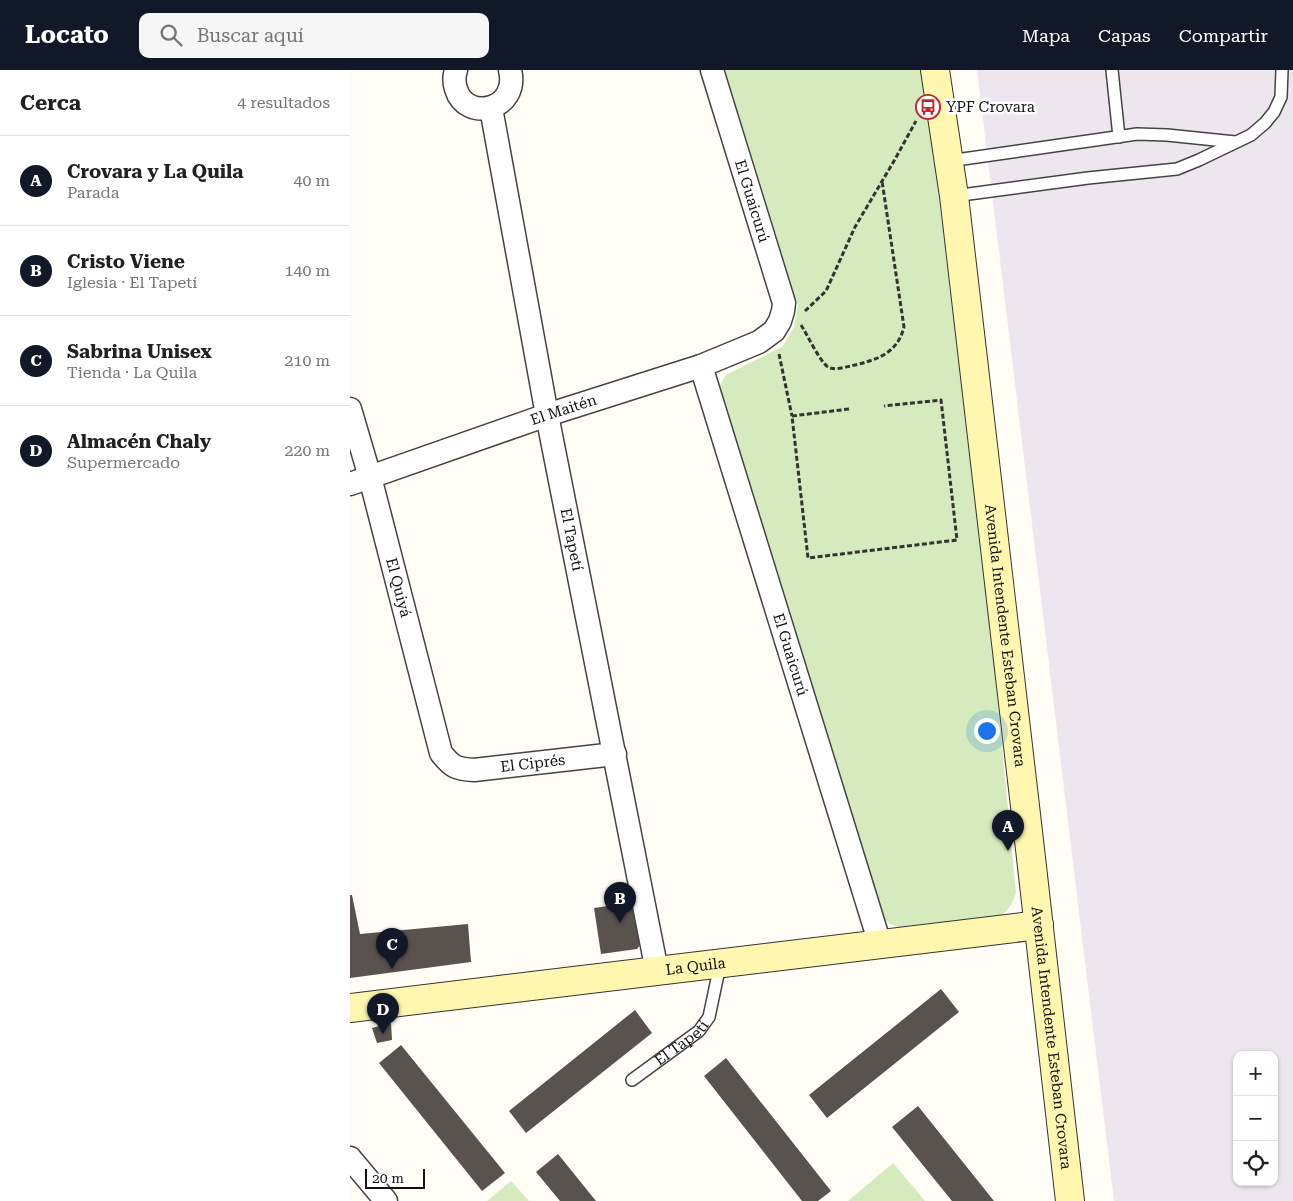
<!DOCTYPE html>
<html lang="es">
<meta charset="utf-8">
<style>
:root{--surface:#fff;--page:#f6f6f6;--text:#202124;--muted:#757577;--line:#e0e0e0;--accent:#111827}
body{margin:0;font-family:"Roboto Serif",serif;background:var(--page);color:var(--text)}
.controls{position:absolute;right:15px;bottom:15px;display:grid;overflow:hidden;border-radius:10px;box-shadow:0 1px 4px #0004}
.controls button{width:45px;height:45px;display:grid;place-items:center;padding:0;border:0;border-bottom:1px solid var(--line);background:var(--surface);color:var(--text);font:25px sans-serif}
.scale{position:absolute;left:15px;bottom:12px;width:60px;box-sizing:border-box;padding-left:5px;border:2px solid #111;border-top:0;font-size:14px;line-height:18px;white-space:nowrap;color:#111;-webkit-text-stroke:4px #fff;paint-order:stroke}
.you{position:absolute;left:636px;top:660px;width:18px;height:18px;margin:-12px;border:4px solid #fff;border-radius:50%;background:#1a73e8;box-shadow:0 0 0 8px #1a73e833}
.badge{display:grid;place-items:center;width:32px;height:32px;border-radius:50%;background:var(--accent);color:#fff;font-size:16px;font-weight:700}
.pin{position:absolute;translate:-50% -41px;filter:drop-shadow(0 1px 2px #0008)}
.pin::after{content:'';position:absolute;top:26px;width:18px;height:15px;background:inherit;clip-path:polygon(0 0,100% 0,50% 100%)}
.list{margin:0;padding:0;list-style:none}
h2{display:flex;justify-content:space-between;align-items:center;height:65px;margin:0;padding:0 20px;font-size:21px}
h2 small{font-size:16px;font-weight:400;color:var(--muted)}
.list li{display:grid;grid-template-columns:32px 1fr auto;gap:15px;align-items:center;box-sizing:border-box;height:90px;padding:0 20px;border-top:1px solid var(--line)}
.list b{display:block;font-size:19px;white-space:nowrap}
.list p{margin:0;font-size:16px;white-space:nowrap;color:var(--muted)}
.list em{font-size:16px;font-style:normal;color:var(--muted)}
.icon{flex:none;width:28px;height:28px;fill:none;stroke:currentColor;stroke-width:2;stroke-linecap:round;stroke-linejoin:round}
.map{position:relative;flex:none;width:943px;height:1131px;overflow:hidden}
header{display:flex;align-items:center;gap:30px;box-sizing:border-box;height:70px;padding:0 25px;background:var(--accent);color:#fff}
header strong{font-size:24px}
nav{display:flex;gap:28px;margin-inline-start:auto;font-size:18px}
.search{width:350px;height:45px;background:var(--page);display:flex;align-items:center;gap:12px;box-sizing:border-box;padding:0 18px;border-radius:10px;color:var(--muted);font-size:19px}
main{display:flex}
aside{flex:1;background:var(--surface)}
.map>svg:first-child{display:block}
.industrial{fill:#eee6ef;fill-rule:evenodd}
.green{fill:#d5ebbd}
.building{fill:#5a524d}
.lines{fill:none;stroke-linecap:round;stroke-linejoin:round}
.service-casing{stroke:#444;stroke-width:14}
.minor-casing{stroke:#444;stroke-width:25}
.secondary-casing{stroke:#333;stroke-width:30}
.path{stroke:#333;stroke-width:3;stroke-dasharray:5 2.5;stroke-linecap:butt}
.service{stroke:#fff;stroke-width:11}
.minor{stroke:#fff;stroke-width:22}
.secondary{stroke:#fff6b0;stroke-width:28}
.labels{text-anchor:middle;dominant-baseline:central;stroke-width:5;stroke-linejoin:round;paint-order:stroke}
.poi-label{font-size:15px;fill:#111;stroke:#fff;text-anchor:start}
.street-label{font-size:15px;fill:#111;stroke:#fff}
</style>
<header>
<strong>Locato</strong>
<div class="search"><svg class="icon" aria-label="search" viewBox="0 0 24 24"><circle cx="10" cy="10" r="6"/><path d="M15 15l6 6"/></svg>Buscar aquí</div>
<nav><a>Mapa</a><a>Capas</a><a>Compartir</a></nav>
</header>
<main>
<aside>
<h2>Cerca<small>4 resultados</small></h2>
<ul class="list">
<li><span class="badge">A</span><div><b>Crovara y La Quila</b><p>Parada</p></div><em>40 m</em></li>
<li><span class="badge">B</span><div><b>Cristo Viene</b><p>Iglesia · El Tapetí</p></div><em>140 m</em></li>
<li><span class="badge">C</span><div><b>Sabrina Unisex</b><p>Tienda · La Quila</p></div><em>210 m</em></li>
<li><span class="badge">D</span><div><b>Almacén Chaly</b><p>Supermercado</p></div><em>220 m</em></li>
</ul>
</aside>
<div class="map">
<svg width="943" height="1131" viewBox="0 0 943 1131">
<rect width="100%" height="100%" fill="#fffdf5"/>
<path class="industrial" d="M627,0H943V1131H764ZM887,985H924V1112H887Z"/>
<path class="green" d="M375,0H574L639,540L666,823L661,835L652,846L551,858L540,854L530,845L369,317L376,305L433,276L444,257L448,236Z
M543,1093L575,1131H498Z
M161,1111L179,1131H137Z"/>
<path class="building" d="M0,825H2L10,864L118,854L121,892L0,908Z
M291,831L296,867L287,879L251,884L244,838Z
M591,919L609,942L477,1048L459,1025Z
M285,940L302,963L176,1063L159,1041Z
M41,953L42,970L27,973L22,958Z
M51,975L155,1103L132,1121L29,993Z
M376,988L481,1121L468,1131H452L354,1006Z
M568,1036L644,1131H602L542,1057Z
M208,1084L246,1131H210L186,1102Z"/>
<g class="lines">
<defs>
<g id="service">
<path d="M762,0L769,67"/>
<path d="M599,91L787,64L817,65L885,72"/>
<path d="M604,126L738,108L827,99L849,90L901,65L915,53L924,42L931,27L932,0"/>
<path id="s1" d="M282,1010L349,961L359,947L370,895"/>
</g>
<g id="minor">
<path d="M106,0C104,6 104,13 106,19C116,53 170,40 160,0"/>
<path id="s2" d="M141,38L197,345L307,901"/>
<path id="s3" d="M351,296L530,874"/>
<path id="s4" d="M0,339L20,407L91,683C102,697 106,699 124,700L265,684"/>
<path id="s5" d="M0,414L197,345L351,296L409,272L424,261L430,251L433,241L434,233L362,0"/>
<path d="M0,1088L36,1131"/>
</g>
<g id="secondary">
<path id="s6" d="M585,0L604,126L680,779L720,1131"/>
<path id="s7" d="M0,938L689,855"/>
</g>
</defs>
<use href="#service" class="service-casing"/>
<use href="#minor" class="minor-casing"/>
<use href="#secondary" class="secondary-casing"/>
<path class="path" d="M455,241L476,221L505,157L544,91L566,51
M451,255C457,264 470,292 478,297C485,301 494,297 501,296C525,290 547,285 554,257L532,111
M429,284L442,346
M499,339L442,346L458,488L607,470L591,330L534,336"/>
<use href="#service" class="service"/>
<use href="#minor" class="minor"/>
<use href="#secondary" class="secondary"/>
</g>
<defs>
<symbol id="bus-ring" viewBox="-11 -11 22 22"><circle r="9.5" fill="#fff" stroke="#c4262e" stroke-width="1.5"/><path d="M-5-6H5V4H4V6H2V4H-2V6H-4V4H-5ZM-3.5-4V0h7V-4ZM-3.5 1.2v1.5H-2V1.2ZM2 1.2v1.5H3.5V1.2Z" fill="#c4262e"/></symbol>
</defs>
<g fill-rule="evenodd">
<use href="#bus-ring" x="564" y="23" width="28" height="28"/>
</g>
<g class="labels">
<g class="poi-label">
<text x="596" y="37">YPF Crovara</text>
</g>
<g class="street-label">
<text transform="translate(402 131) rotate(73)">El Guaicurú</text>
<text stroke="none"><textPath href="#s5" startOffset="226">El Maitén</textPath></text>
<text stroke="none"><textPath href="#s2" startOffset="439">El Tapetí</textPath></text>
<text stroke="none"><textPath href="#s4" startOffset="185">El Quiyá</textPath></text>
<text stroke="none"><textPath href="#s6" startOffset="570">Avenida Intendente Esteban Crovara</textPath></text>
<text stroke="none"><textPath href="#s3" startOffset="302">El Guaicurú</textPath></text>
<text stroke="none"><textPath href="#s4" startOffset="454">El Ciprés</textPath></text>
<text stroke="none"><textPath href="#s7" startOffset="348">La Quila</textPath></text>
<text stroke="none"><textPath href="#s6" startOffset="975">Avenida Intendente Esteban Crovara</textPath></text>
<text stroke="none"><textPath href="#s1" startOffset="62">El Tapetí</textPath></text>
</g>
</g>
</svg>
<div class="controls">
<button>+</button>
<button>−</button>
<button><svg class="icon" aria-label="locate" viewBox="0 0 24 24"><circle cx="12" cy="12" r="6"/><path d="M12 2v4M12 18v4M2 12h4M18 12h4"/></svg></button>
</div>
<div class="scale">20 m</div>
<div class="you"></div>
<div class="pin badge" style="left:658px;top:781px">A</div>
<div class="pin badge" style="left:270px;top:853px">B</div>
<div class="pin badge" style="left:42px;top:899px">C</div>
<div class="pin badge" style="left:33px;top:964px">D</div>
</div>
</main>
